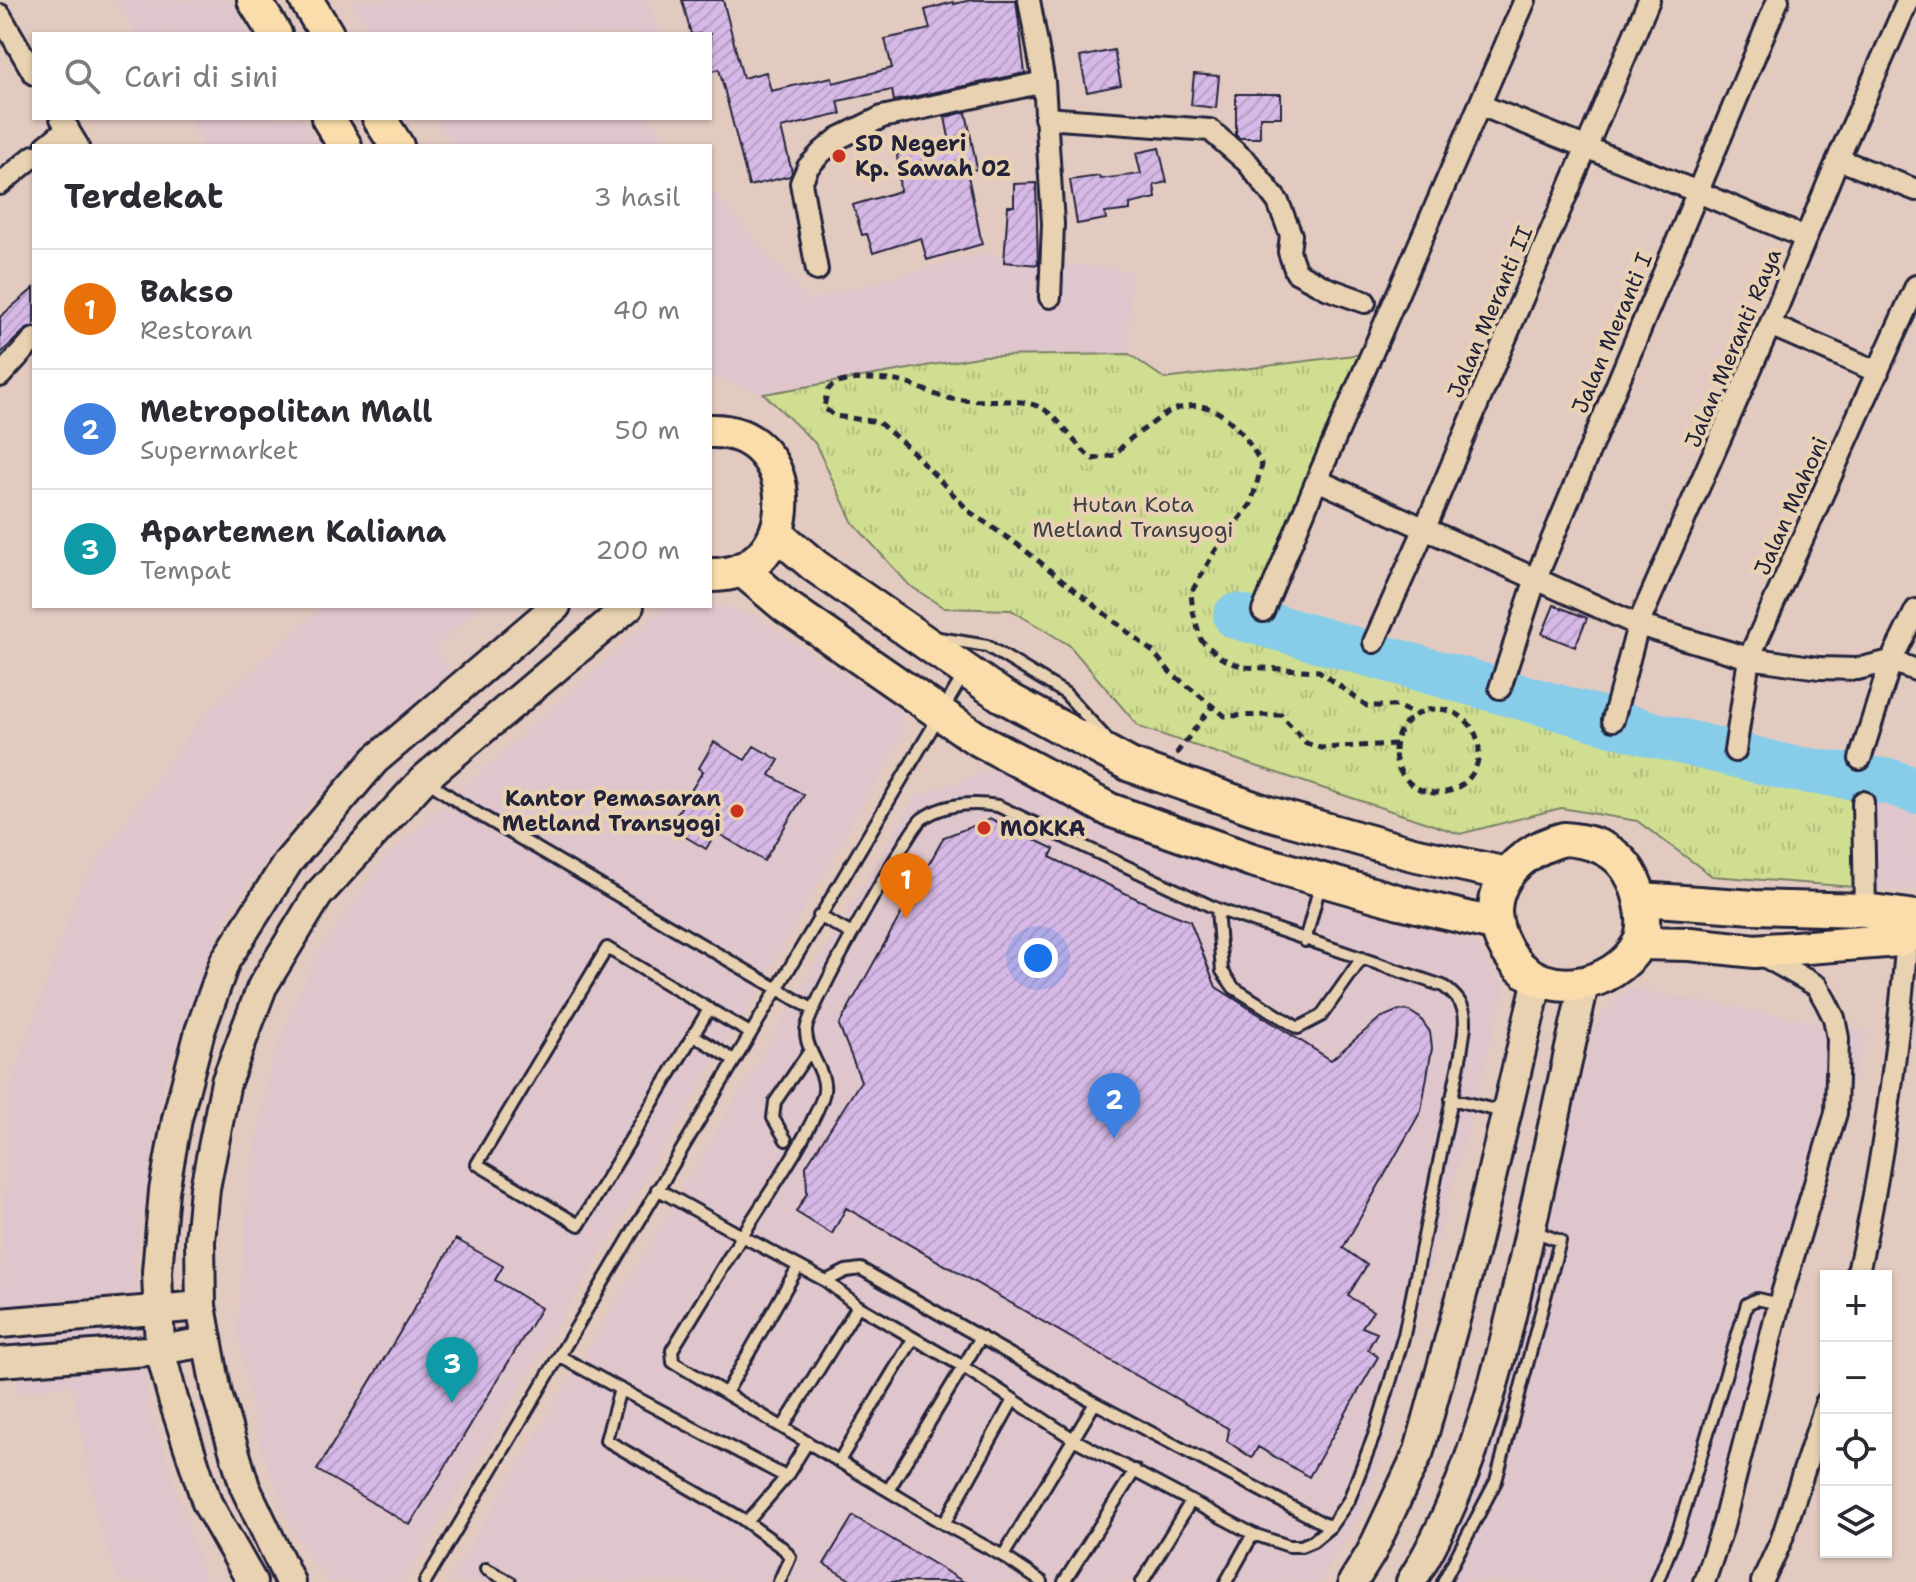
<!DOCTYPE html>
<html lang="id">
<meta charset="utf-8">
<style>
:root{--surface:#fff;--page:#f2f2f3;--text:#2b2b33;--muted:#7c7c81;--line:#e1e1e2;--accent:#7c3aed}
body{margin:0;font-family:"Shantell Sans",sans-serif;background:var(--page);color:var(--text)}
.controls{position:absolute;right:24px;bottom:24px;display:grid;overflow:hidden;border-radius:0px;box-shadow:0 2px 6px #0004}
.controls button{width:72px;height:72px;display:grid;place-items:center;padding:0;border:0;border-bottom:2px solid var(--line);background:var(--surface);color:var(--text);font:40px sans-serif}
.you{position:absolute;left:1038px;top:958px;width:28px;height:28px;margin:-20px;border:6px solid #fff;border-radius:50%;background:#1a73e8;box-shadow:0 0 0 12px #1a73e833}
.badge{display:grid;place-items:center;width:52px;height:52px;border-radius:50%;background:var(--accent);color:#fff;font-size:26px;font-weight:700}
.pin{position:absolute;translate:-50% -66px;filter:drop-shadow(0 2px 4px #0008)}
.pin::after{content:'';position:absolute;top:42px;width:28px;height:24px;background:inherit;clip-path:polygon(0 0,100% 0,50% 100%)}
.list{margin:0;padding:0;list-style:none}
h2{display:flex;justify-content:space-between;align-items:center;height:104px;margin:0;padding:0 32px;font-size:34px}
h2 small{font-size:26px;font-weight:400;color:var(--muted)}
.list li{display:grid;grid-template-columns:52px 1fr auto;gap:24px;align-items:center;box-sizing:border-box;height:120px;padding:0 32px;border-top:2px solid var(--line)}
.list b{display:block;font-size:30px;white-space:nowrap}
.list p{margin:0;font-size:26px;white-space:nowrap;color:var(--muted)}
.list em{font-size:26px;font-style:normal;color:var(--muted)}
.icon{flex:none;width:44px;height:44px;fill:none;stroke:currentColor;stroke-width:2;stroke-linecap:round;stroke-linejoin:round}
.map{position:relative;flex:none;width:1916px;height:1582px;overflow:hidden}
.search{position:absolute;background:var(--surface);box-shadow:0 2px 6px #0004;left:32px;top:32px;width:680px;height:88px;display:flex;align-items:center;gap:20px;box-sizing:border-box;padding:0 28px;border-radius:0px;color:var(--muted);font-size:30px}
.panel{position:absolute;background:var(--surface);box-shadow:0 2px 6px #0004;left:32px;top:144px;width:680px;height:464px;border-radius:0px}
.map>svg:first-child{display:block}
.built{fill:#dfc5cc}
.park{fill:url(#park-tufts);stroke:#798066;stroke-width:2}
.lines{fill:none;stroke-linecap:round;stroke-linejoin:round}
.stream{stroke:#5f89a3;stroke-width:8}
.river{stroke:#87cde9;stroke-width:46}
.building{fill:url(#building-hatch);stroke:#22223b;stroke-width:2}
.lane-casing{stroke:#22223b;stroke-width:16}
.street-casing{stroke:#22223b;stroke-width:26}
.secondary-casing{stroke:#22223b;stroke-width:34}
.primary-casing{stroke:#22223b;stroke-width:38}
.path{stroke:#22223b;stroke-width:5;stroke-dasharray:8 6;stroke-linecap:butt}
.lane{stroke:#e8d2b1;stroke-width:10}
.street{stroke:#e8d2b1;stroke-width:20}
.secondary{stroke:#e8d2b1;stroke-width:28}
.primary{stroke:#faddab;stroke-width:32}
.poi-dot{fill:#c8321e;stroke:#e8d2b1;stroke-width:3}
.labels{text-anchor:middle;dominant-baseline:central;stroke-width:8;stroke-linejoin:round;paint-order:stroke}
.poi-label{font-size:22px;font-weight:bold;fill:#22223b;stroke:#e8d2b1;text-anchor:start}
.street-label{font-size:22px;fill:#22223b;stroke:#e8d2b1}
.park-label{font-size:22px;fill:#3c3e48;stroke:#e8d2b1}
</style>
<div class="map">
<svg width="1916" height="1582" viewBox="0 0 1916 1582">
<defs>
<pattern id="park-tufts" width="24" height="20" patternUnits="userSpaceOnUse" patternTransform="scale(2)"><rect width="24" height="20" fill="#d0de91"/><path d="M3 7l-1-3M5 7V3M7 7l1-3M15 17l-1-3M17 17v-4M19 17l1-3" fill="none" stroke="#b2be7e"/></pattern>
<pattern id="building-hatch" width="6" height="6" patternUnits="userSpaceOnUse" patternTransform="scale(2)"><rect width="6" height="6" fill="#d6b9e6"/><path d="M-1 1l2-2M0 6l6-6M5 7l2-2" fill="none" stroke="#b79fc6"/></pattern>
</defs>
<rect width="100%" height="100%" fill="#e3cac1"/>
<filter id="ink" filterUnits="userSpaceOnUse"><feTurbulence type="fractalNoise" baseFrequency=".0125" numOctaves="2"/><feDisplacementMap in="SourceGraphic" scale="16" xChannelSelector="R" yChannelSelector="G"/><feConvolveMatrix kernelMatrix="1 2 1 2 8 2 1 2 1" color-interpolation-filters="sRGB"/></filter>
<g filter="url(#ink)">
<path class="built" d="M115,0H231L251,34H136Z
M350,0H646L661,34H371Z
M187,118H303L320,146H204Z
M433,118H649L673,146H456Z
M710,188L809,301L982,253L1131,271L1129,354L984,356L764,394L710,376Z
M710,605L747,612L902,710L903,734L753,998L404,1582H329L294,1534L260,1446L237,1330L248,1194L270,1065L314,959L384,859L666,606Z
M322,606H482L434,649L453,673L304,810L226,915L165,1075L135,1260L150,1408L206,1582H119L97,1518L72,1384L19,1393L0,1295L9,1090L80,885L201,718Z
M999,767L1136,839L1262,884L1475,942L1505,987L1372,1491L1321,1582H449L916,796Z
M1857,783L1916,792V891L1854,887Z
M1629,988L1868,1032L1744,1431L1688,1582H1421L1502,1381L1598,1017Z"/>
<path class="park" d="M1129,354L1165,379L1362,354L1238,638L1857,783L1854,887L1712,876L1637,821L1561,808L1460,834L1139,727L1069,645L1011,610L944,608L909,585L853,523L815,443L764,394L984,356Z"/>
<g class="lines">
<path class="stream" d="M1819,1404L1826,1377"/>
<path class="river" d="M1236,616L1659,736L1789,768L1891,782L1916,791"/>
</g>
<path class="building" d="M682,0H723L743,78L766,72L771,91L832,77L833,83L892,68L885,39L930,29L925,10L953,2L954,4L971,0H1016L1025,73L894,101L892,90L838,101L841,114L781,128L792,172L790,176L749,186L719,69L710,72V34H691Z
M1114,50L1121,85L1087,92L1080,57Z
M1194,74L1219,76L1216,108L1191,105Z
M1236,94H1281V117H1260V138H1239L1236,135Z
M966,112L977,169L967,171L982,244L927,260L921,238L873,253L867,234L862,235L853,205L900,191L897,154L951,148L945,117Z
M1159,148L1167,182L1154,185L1156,198L1130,204V210L1105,213L1106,219L1077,224L1070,180L1099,176L1100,179L1141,174L1136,153Z
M1036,183L1038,265L1004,262L1008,206H1014V184Z
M34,288V326L25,330L0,354V317Z
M1554,605L1587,618L1575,647L1542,634Z
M714,742L745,760L754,746L779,760L770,775L804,795L764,861L716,832L706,849L669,827L703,771L699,768Z
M991,819L1054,849L1050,857L1152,906L1190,921L1216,987L1331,1060L1380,1018L1399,1010L1409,1011L1420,1018L1430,1032L1432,1048L1421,1111L1343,1248L1367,1265L1348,1296L1373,1311L1362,1327L1377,1333L1368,1349L1378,1357L1309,1477L1258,1447L1252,1458L1227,1441L1229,1429L846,1208L832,1234L796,1212L807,1193L806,1166L861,1081L839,1025L944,837Z
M456,1239L503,1266L495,1280L541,1308L410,1525L317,1470Z
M853,1516L964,1582H854L824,1564Z"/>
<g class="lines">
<defs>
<path id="lane" d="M939,638L987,646L1065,693L1106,738
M426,780L461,804L812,1009
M1217,909L1222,971L1234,988L1298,1028L1321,1016L1362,958
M819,916L852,934
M1305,941L1320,885
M607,948L709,1009L579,1225L477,1164Z
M709,1009L750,1033
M693,1035L734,1060
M1451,1099L1503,1112
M786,1140L773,1118L775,1102L809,1052
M657,1189L742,1236C769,1192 802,1148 822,1099C832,1075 806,1056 806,1031C805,1014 908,830 922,819C945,803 972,802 998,806L1217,909L1443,986C1473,1007 1465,1022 1461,1054L1404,1335L1375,1433L1349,1500L1330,1527L1313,1541L1301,1546H1289L1253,1534L1075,1440L962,1366L858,1306L826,1281L742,1236L672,1350L673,1362L944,1524L1003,1556L1042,1582
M826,1281L846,1271L861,1269L1095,1403L1003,1556
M559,1356L620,1389L606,1440L741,1518L784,1549L790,1557L779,1582
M620,1389L786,1477L747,1522
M726,1393L798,1267
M1095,1403L1330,1527
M783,1427L858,1306
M839,1461L913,1339
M786,1477L807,1443
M889,1489L981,1337
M944,1524L1013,1400
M486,1569L510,1582
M425,1582L963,676
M1064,1582L1135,1470
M1142,1582L1191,1501
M1226,1582L1253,1534
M1443,1582L1496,1481L1560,1241L1531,1230
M1657,1582L1679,1528L1747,1304L1757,1299L1779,1304"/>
<path id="street" d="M1029,0L1044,82L1053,224L1050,297
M0,15L34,74
M1480,105L1698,192L1806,238
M61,118L78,146
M1045,118L1210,130L1248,163L1278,202L1291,235L1289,252L1296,272L1326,288L1365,302
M46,146L68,128
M1838,159L1916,190
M0,184L34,156
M817,270L801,183L808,167L822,152L839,138L882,117L1044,82
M1770,325L1878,372
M0,376L34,339
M1317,480L1638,625L1749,658L1819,668L1857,669L1891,661L1916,670
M1263,611L1317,480L1525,0
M1374,642L1425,528L1649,0
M1500,688L1536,578L1778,0
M1613,720L1638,625L1770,325L1838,159L1908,0
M1735,751L1749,658L1916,286
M1860,759L1891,661L1916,610
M1863,802L1865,910
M1857,1276C1884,1162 1898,1044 1908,928
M1704,1582L1723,1526L1779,1304L1836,1113L1838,1038L1834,1018L1826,1002L1817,986L1757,952
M1762,1582L1781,1541L1826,1403"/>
<path id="secondary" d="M0,1323L201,1306
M0,1362L160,1350L206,1342
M252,1582L207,1503L173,1399L160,1350L157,1272L164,1191L177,1119L200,1031L225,961L288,862L375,760L556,606
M290,1582L245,1487L217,1394L201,1306L200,1241L205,1188L226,1082L262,987L318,895L424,779L629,606
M1353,1582L1371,1553L1419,1451L1474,1250L1538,979
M1411,1582C1476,1478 1505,1346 1531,1227C1548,1146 1566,1065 1584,984"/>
<path id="primary" d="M254,0L275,34
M306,0L327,34
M328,118L345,146
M379,118L397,146
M710,431C806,428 804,578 710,575
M776,533L815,566L1001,695L1130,765L1268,813L1413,854L1507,874
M741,569L785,606L976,738L1110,810L1252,860L1400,902L1497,925
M1564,839C1610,842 1634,862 1642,909C1644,919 1644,935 1638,945C1613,988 1545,1001 1513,959C1473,906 1505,854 1564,839Z
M1641,899L1754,907L1865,910L1916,917
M1639,943L1690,944L1755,951L1899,940L1916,934"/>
</defs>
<use href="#lane" class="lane-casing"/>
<use href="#street" class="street-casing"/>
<use href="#secondary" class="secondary-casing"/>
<use href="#primary" class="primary-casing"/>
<path class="path" d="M1395 751a42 42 0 1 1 84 0a42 42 0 1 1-84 0Z
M1395,744L1321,748L1306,743L1281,715L1225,716L1170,672L1153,652L1021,547L970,512L908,447L878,422L835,416L824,408C825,403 826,395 828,390C838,374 891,379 906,383C920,387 933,395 947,398C976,405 1021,394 1045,410C1063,422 1074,445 1093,459L1115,455C1127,439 1139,433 1154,422C1203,383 1238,420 1262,465L1251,504L1215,551L1191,593L1193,612L1201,640L1221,658L1243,667L1319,671L1367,706H1396L1415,714
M1176,754L1212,706"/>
<use href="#lane" class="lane"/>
<use href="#street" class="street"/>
<use href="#secondary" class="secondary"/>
<use href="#primary" class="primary"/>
</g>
</g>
<g class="poi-dot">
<circle cx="839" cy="156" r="8"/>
<circle cx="737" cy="811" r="8"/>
<circle cx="984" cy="828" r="8"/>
</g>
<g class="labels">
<g class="poi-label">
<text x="855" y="143">SD Negeri<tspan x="855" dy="25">Kp. Sawah 02</tspan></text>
<text x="721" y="798" text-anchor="end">Kantor Pemasaran<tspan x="721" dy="25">Metland Transyogi</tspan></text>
<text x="1000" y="828">MOKKA</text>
</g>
<g class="street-label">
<text transform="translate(1490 312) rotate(-67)">Jalan Meranti II</text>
<text transform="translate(1612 333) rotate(-67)">Jalan Meranti I</text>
<text transform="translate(1733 348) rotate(-67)">Jalan Meranti Raya</text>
<text transform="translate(1791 506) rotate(-66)">Jalan Mahoni</text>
</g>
<g class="park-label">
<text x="1133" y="504">Hutan Kota<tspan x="1133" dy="25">Metland Transyogi</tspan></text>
</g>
</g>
</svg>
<div class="controls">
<button>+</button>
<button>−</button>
<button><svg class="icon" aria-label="locate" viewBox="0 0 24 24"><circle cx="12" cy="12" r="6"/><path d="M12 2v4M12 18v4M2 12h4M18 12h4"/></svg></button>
<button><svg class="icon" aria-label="layers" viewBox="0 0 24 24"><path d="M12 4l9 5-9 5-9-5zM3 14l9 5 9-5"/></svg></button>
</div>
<div class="you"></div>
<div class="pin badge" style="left:906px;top:919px;background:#e8710a">1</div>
<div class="pin badge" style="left:1114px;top:1139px;background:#3f7fe0">2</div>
<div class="pin badge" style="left:452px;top:1403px;background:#0f9aa8">3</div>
<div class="search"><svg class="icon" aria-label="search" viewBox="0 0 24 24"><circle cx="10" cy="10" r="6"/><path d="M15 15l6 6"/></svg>Cari di sini</div>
<section class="panel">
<h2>Terdekat<small>3 hasil</small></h2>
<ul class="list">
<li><span class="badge" style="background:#e8710a">1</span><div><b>Bakso</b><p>Restoran</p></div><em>40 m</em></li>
<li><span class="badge" style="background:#3f7fe0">2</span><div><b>Metropolitan Mall</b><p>Supermarket</p></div><em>50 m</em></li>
<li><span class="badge" style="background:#0f9aa8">3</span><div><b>Apartemen Kaliana</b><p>Tempat</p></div><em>200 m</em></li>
</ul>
</section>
</div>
